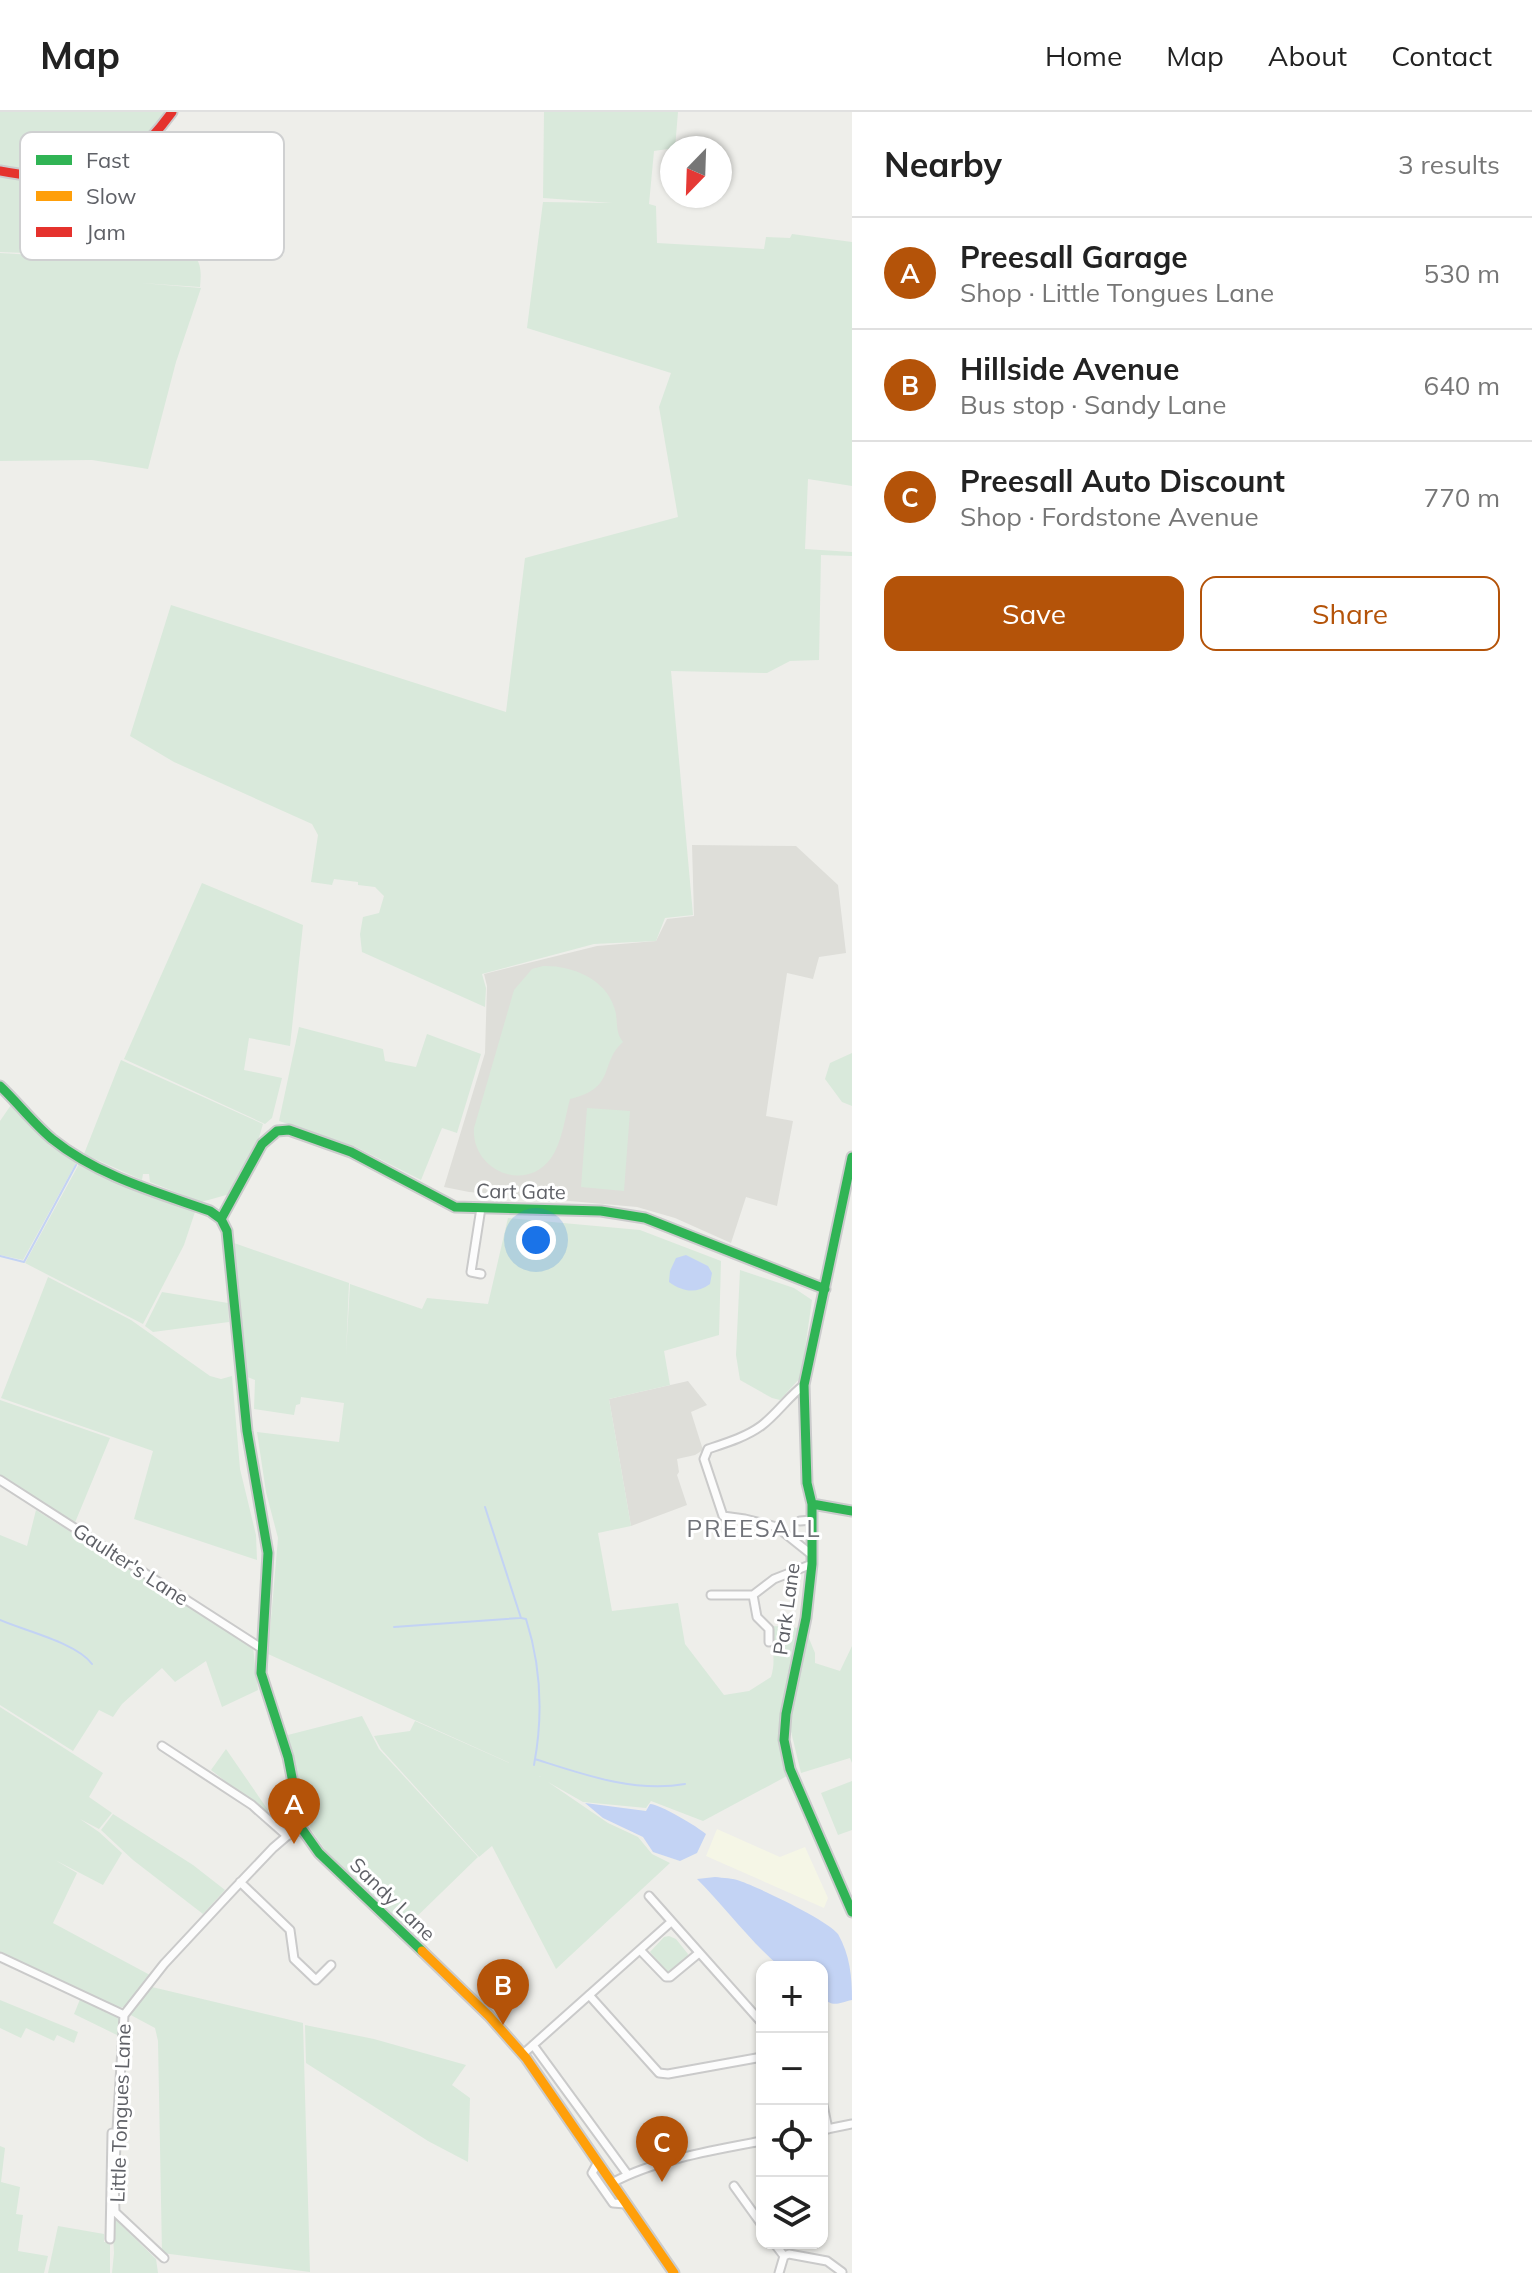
<!DOCTYPE html>
<meta charset="utf-8">
<style>
:root{--surface:#fff;--page:#f6f6f6;--text:#222;--muted:#767676;--line:#e0e0e0;--accent:#b45309}
body{margin:0;font-family:Mulish,sans-serif;background:var(--page);color:var(--text)}
.controls{position:absolute;right:24px;bottom:24px;display:grid;overflow:hidden;border-radius:16px;box-shadow:0 2px 6px #0004}
.controls button{width:72px;height:72px;display:grid;place-items:center;padding:0;border:0;border-bottom:2px solid var(--line);background:var(--surface);color:var(--text);font:40px sans-serif}
.compass{position:absolute;left:660px;top:24px;width:72px;height:72px;border-radius:50%;background:var(--surface);box-shadow:0 2px 6px #0004;rotate:203deg}
.you{position:absolute;left:536px;top:1128px;width:28px;height:28px;margin:-20px;border:6px solid #fff;border-radius:50%;background:#1a73e8;box-shadow:0 0 0 12px #1a73e833}
.badge{display:grid;place-items:center;width:52px;height:52px;border-radius:50%;background:var(--accent);color:#fff;font-size:26px;font-weight:700}
.pin{position:absolute;translate:-50% -66px;filter:drop-shadow(0 2px 4px #0008)}
.pin::after{content:'';position:absolute;top:42px;width:28px;height:24px;background:inherit;clip-path:polygon(0 0,100% 0,50% 100%)}
.list{margin:0;padding:0;list-style:none}
h2{display:flex;justify-content:space-between;align-items:center;height:104px;margin:0;padding:0 32px;font-size:34px}
h2 small{font-size:26px;font-weight:400;color:var(--muted)}
.list li{display:grid;grid-template-columns:52px 1fr auto;gap:24px;align-items:center;box-sizing:border-box;height:112px;padding:0 32px;border-top:2px solid var(--line)}
.list b{display:block;font-size:30px;white-space:nowrap}
.list p{margin:0;font-size:26px;white-space:nowrap;color:var(--muted)}
.list em{font-size:26px;font-style:normal;color:var(--muted)}
.actions{display:flex;gap:16px;padding:24px 32px}
.actions a{flex:1;padding:18px 0;border:2px solid var(--accent);border-radius:16px;text-align:center;font-size:28px;color:var(--accent)}
.actions .main{background:var(--accent);color:#fff}
.icon{flex:none;width:44px;height:44px;fill:none;stroke:currentColor;stroke-width:2;stroke-linecap:round;stroke-linejoin:round}
.map{position:relative;flex:none;width:852px;height:2161px;overflow:hidden}
header{display:flex;align-items:center;gap:48px;box-sizing:border-box;height:112px;padding:0 40px;background:var(--surface);border-bottom:2px solid var(--line)}
header strong{font-size:38px}
nav{display:flex;gap:44px;margin-inline-start:auto;font-size:28px}
main{display:flex}
aside{flex:1;background:var(--surface)}
.map>svg:first-child{display:block}
.commercial{fill:#f5f6e6}
.education{fill:#deded9}
.green{fill:#d9e9db}
.water{fill:#c3d3f4}
.lines{fill:none;stroke-linecap:round;stroke-linejoin:round}
.stream{stroke:#c3d3f4;stroke-width:2}
.street-casing{stroke:#cacaca;stroke-width:11}
.fast-casing{stroke:#cbcbcc;stroke-width:13}
.slow-casing{stroke:#cbcbcc;stroke-width:13}
.jam-casing{stroke:#cbcbcc;stroke-width:13}
.street{stroke:#fcfcfc;stroke-width:7}
.fast{stroke:#30b455;stroke-width:9}
.slow{stroke:#ff9f0a;stroke-width:9}
.jam{stroke:#e5322d;stroke-width:9}
.labels{text-anchor:middle;dominant-baseline:central;stroke-width:6;stroke-linejoin:round;paint-order:stroke}
.street-label{font-size:20px;fill:#5f6167;stroke:#fff}
.quarter-label{font-size:24px;letter-spacing:2px;fill:#717379;stroke:#fff}
.key{fill:#fff;stroke:#cfd0d1;stroke-width:2}
.key-label{font-size:22px;fill:#5f6167}
</style>
<header>
<strong>Map</strong>
<nav><a>Home</a><a>Map</a><a>About</a><a>Contact</a></nav>
</header>
<main>
<div class="map">
<svg width="852" height="2161" viewBox="0 0 852 2161">
<rect width="100%" height="100%" fill="#eeeeea"/>
<path class="commercial" d="M717,1717L780,1745L805,1735L828,1786L824,1796L706,1744Z"/>
<path class="education" d="M692,733L796,734L838,773L846,841L819,845L813,867L787,861L766,1004L793,1009L777,1094L746,1085L731,1131L675,1106L637,1095L469,1080L444,1075L485,941L487,874L484,862L597,834L656,829L667,807L694,804Z
M688,1269L707,1293L691,1300L703,1338L695,1343L677,1347L679,1360L677,1363L687,1393L631,1414L609,1287Z"/>
<path class="green" d="M0,0H164C140,35 100,66 56,64C37,63 18,58 0,56Z
M544,0H678L675,36L654,39L649,92L656,94L657,131L764,137L766,125L790,126L792,122L852,130V374L808,367L805,437L852,440V444L821,443L819,548L790,549L767,561L671,559L693,803L665,806L656,829L594,832L482,862L486,876L485,895L362,840L360,822L363,805L379,801L384,784L375,775L358,773V770L334,767L332,773L311,770L318,723L312,712L174,650L130,624L171,493L506,600L525,446L678,405L659,295L671,261L527,216L543,90L612,91L543,86Z
M0,63C13,65 25,70 38,72C62,75 86,71 109,63C120,72 124,89 134,100C151,119 180,129 195,145C202,153 201,164 200,175L141,171L201,176L176,250L148,357L92,348L0,349V141L50,144L70,148L51,142L0,140Z
M202,771L303,813L290,934L249,926L244,958L282,966L272,1006L265,1012L124,947Z
M543,854C570,853 605,866 614,895C619,908 614,919 623,930C599,951 617,976 570,987C565,1005 562,1031 551,1046C525,1082 471,1058 474,1016L514,878L532,857Z
M299,915L383,937L385,949L416,955L427,922L481,942L457,1021L442,1016L421,1068L354,1034L279,1009Z
M852,941V994L842,990L825,967L830,951Z
M121,948L263,1012L258,1029L230,1082L201,1090L150,1070L149,1062H143L142,1068L84,1042Z
M11,993L49,1033L76,1051L23,1148L0,1143V1009Z
M587,996L630,999L624,1079L581,1075Z
M79,1052L118,1071L195,1100L184,1133L143,1212L25,1151Z
M508,1106L640,1118L721,1149L719,1223L664,1239L670,1273L609,1287L631,1414L598,1421L612,1499L678,1491L685,1532L724,1583L749,1579L771,1565C777,1547 770,1531 773,1514L800,1516L779,1626L787,1664L703,1709L651,1689L646,1696L583,1690L548,1670L608,1711L638,1725L652,1742L670,1751L556,1857L492,1734L479,1745L381,1637L374,1624L410,1619L415,1609L541,1665L268,1542L278,1426L266,1380L257,1320L339,1330L344,1291L301,1285L300,1292L296,1293L294,1303L254,1297L255,1268L245,1264L234,1131L349,1171L346,1242L350,1172L422,1197L427,1186L488,1192Z
M740,1158L794,1176L812,1188L801,1265L780,1288L772,1286L740,1268L736,1243Z
M48,1165L131,1208L210,1264L221,1267L232,1264L240,1357L256,1423L257,1448L134,1407L153,1339L1,1286Z
M162,1180L228,1191L229,1210L153,1220L145,1214Z
M0,1288L110,1326L74,1413L0,1364Z
M36,1398L253,1535L258,1578L222,1595L206,1549L175,1570L162,1556L122,1592L113,1605L99,1598L73,1639L0,1593V1423L27,1434Z
M808,1524L815,1541V1551L840,1559L852,1534V1651L850,1646L801,1661L788,1607Z
M0,1595L103,1661L89,1685L112,1701L99,1717L80,1707L99,1720L122,1741L103,1773L55,1748L77,1761L53,1811L150,1863L124,1895L118,1896L0,1841Z
M362,1604L379,1637L478,1745L405,1816L353,1767L326,1739L310,1716L298,1663L284,1624Z
M226,1637L268,1698L267,1702L211,1658Z
M852,1669V1718L838,1723L821,1681Z
M113,1702L193,1753L225,1778L203,1802L133,1748L101,1718Z
M669,1824L676,1827L688,1842L687,1847L668,1861L650,1840L664,1825Z
M152,1875L303,1911L310,2160L162,2141L158,1929L155,1916L127,1901Z
M81,1885L116,1902L120,1907L119,1924L74,1902Z
M0,1888L78,1920L74,1931L57,1923L54,1929L26,1916L21,1926L0,1916Z
M305,1913L374,1927L466,1953L452,1973L470,1986L468,2050L428,2029L306,1951Z
M0,2034L5,2036L1,2070L20,2075L16,2102L23,2103L18,2139L48,2144L44,2161H0Z
M112,2104L156,2147L158,2161H112L114,2141Z
M58,2114L104,2122V2130H110V2161H48Z"/>
<path class="water" d="M686,1143L708,1154L712,1161L710,1172C696,1182 683,1180 669,1170L670,1159L676,1146Z
M585,1691L646,1699L650,1692C660,1692 698,1715 706,1722L697,1741L680,1749L653,1740L643,1725L603,1706Z
M715,1765C723,1766 733,1766 740,1769C758,1775 829,1809 838,1822C850,1843 852,1865 852,1888C838,1891 833,1896 822,1885V1855H780C749,1828 726,1796 697,1767Z"/>
<g class="lines">
<path class="stream" d="M0,1144L24,1150L76,1053
M485,1395L521,1506L526,1507C541,1554 543,1605 534,1653
M0,1508C25,1519 77,1531 92,1552
M394,1515L520,1506
M535,1647C582,1662 634,1681 685,1672"/>
<defs>
<path id="street" d="M481,1096L471,1160L481,1162
M804,1273C788,1285 777,1302 761,1314C746,1325 726,1331 708,1337L704,1347L723,1404L745,1407L777,1415L812,1443
M0,1368L261,1536
M800,1409L812,1408
M711,1483H753L774,1467L812,1452
M753,1483L757,1505L769,1517V1530
M162,1634L252,1693L287,1724
M240,1770L290,1818L294,1847L316,1868L331,1853
M649,1784L762,1911
M640,1838L666,1865H670L699,1841
M0,1845L124,1903
M589,1883L659,1961L668,1962L762,1945
M533,1933L628,2063
M523,1942L671,1810
M822,1988L828,2017
M822,2018L852,2012
M598,2050L592,2061L613,2091L625,2092
M612,2071C654,2048 714,2038 762,2029
M734,2074L762,2113
M110,2127L112,2021
M774,2131L784,2144
M164,2146L115,2100L114,2067L124,1903L164,1852L233,1778L273,1736L287,1724L302,1717
M779,2161L784,2144L789,2142L827,2149L842,2160"/>
<path id="fast" d="M0,974C18,991 33,1011 52,1027C98,1064 156,1080 210,1099L221,1107L227,1119L247,1319L268,1441L261,1561L288,1645L302,1717L319,1741L422,1839
M852,1045L804,1273L807,1371L812,1392V1452L806,1506L786,1602L784,1628L790,1657L852,1800
M221,1107L262,1032L277,1019L289,1018L351,1040L455,1095L601,1099L645,1106L825,1177
M812,1392L852,1399"/>
<path id="slow" d="M422,1839L489,1904L526,1946L674,2161"/>
<path id="jam" d="M0,59C85,74 119,72 172,0"/>
</defs>
<use href="#street" class="street-casing"/>
<use href="#fast" class="fast-casing"/>
<use href="#slow" class="slow-casing"/>
<use href="#jam" class="jam-casing"/>
<use href="#street" class="street"/>
<use href="#fast" class="fast"/>
<use href="#slow" class="slow"/>
<use href="#jam" class="jam"/>
</g>
<g class="labels">
<g class="street-label">
<text transform="translate(521 1079) rotate(1)">Cart Gate</text>
<text transform="translate(131 1452) rotate(33)">Gaulter's Lane</text>
<text transform="translate(786 1497) rotate(-82)">Park Lane</text>
<text transform="translate(393 1787) rotate(44)">Sandy Lane</text>
<text transform="translate(120 2001) rotate(-88)">Little Tongues Lane</text>
</g>
<g class="quarter-label">
<text x="754" y="1416">PREESALL</text>
</g>
</g>
<rect x="20" y="20" width="264" height="128" rx="12" class="key"/>
<rect x="36" y="43" width="36" height="10" fill="#30b455"/>
<rect x="36" y="79" width="36" height="10" fill="#ff9f0a"/>
<rect x="36" y="115" width="36" height="10" fill="#e5322d"/>
<g class="key-label">
<text x="86" y="56">Fast</text>
<text x="86" y="92">Slow</text>
<text x="86" y="128">Jam</text>
</g>
</svg>
<div class="controls">
<button>+</button>
<button>−</button>
<button><svg class="icon" aria-label="locate" viewBox="0 0 24 24"><circle cx="12" cy="12" r="6"/><path d="M12 2v4M12 18v4M2 12h4M18 12h4"/></svg></button>
<button><svg class="icon" aria-label="layers" viewBox="0 0 24 24"><path d="M12 4l9 5-9 5-9-5zM3 14l9 5 9-5"/></svg></button>
</div>
<svg class="compass" viewBox="-18 -18 36 36"><path d="M0-13l5 13h-10z" fill="#e53935"/><path d="M0 13l5-13h-10z" fill="#767676"/></svg>
<div class="you"></div>
<div class="pin badge" style="left:294px;top:1732px">A</div>
<div class="pin badge" style="left:503px;top:1913px">B</div>
<div class="pin badge" style="left:662px;top:2070px">C</div>
</div>
<aside>
<h2>Nearby<small>3 results</small></h2>
<ul class="list">
<li><span class="badge">A</span><div><b>Preesall Garage</b><p>Shop · Little Tongues Lane</p></div><em>530 m</em></li>
<li><span class="badge">B</span><div><b>Hillside Avenue</b><p>Bus stop · Sandy Lane</p></div><em>640 m</em></li>
<li><span class="badge">C</span><div><b>Preesall Auto Discount</b><p>Shop · Fordstone Avenue</p></div><em>770 m</em></li>
</ul>
<div class="actions"><a class="main">Save</a><a>Share</a></div>
</aside>
</main>
